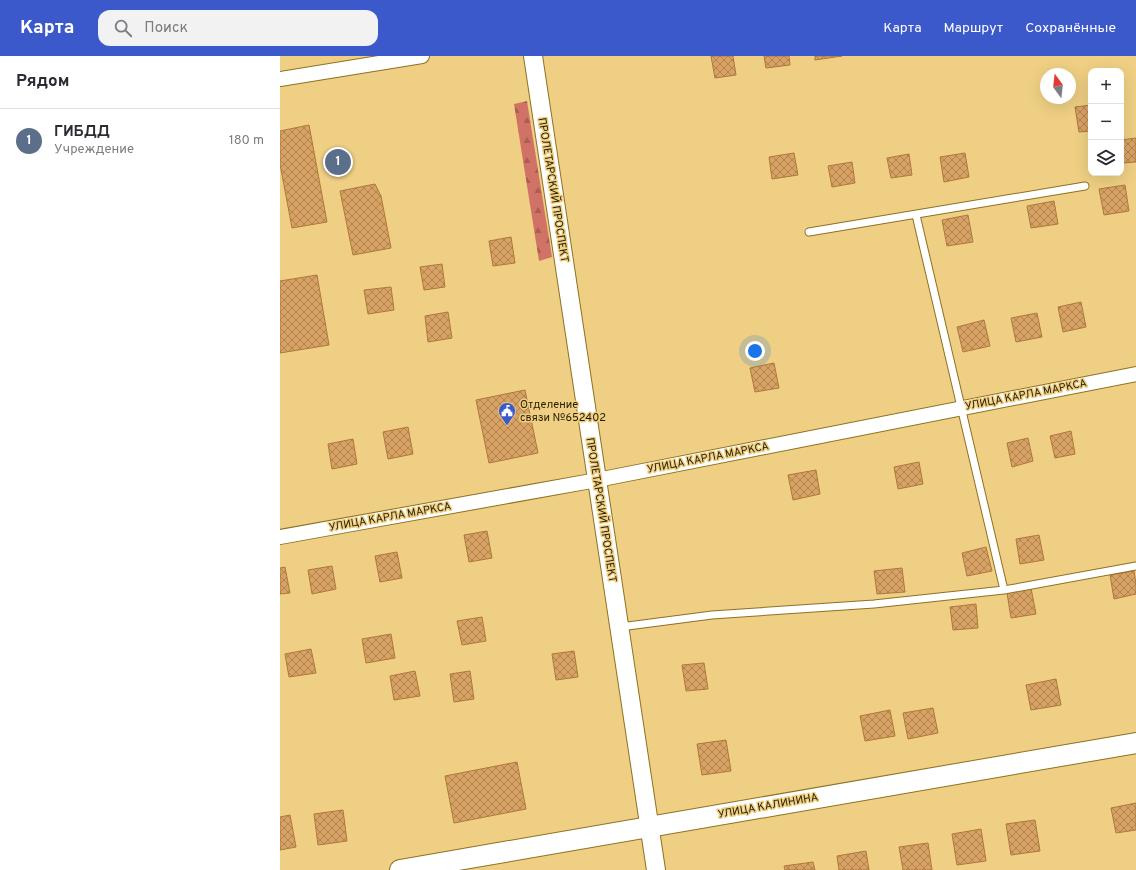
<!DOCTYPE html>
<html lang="ru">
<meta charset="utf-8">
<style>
:root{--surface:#fff;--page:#f2f2f3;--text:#2b2b33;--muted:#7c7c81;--line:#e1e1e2;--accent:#3c59cc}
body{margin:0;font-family:Overpass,sans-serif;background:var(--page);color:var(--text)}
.controls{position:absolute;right:12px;top:12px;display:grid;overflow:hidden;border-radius:8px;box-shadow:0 4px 16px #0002}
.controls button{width:36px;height:36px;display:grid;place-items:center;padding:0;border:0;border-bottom:1px solid var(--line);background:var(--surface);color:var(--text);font:20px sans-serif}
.compass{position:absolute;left:760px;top:12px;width:36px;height:36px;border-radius:50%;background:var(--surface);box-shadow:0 4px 16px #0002;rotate:345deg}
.you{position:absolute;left:475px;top:295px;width:14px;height:14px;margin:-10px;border:3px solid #fff;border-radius:50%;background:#1a73e8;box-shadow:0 0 0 6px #1a73e833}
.badge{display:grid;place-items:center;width:26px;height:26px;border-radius:50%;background:var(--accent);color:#fff;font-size:13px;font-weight:700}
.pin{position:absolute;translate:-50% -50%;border:2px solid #fff;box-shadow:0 1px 4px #0006}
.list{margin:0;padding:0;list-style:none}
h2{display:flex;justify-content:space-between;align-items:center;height:52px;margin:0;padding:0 16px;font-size:17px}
h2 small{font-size:13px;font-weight:400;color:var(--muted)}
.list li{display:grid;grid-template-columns:26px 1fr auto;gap:12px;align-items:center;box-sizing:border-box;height:64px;padding:0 16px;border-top:1px solid var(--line)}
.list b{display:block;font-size:15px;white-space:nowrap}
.list p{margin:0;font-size:13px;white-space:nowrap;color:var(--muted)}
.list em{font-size:13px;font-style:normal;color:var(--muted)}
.icon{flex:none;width:22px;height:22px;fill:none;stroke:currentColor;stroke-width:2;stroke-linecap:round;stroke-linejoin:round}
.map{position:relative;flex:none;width:856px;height:814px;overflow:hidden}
header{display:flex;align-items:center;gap:24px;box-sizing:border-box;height:56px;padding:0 20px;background:var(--accent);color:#fff}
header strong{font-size:19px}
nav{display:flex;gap:22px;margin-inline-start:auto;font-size:14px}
.search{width:280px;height:36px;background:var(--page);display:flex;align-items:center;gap:10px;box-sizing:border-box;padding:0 14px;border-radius:12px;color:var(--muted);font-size:15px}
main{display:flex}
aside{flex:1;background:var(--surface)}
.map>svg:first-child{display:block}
.forest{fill:url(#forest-firs)}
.building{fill:url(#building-cross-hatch);stroke:#ad793b}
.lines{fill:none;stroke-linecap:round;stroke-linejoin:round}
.service-casing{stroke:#8e7122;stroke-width:9}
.minor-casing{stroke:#8e7122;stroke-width:16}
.tertiary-casing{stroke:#8e7122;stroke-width:20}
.secondary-casing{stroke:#8e7122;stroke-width:22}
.service{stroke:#fff;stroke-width:7}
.minor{stroke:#fff;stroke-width:14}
.tertiary{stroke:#fff;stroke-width:18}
.secondary{stroke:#fff;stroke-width:20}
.labels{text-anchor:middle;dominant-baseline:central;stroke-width:3;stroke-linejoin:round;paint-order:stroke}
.street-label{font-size:11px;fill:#281c00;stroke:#eecf83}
.poi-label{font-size:11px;fill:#281c00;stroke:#eecf83;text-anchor:start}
</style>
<header>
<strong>Карта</strong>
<div class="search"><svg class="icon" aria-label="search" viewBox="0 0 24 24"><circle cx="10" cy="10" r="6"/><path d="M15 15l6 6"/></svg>Поиск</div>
<nav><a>Карта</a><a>Маршрут</a><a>Сохранённые</a></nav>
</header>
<main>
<aside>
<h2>Рядом<small></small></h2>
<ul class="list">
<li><span class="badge" style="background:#5c6f8a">1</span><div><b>ГИБДД</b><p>Учреждение</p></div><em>180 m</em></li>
</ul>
</aside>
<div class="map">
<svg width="856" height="814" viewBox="0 0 856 814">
<defs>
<pattern id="forest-firs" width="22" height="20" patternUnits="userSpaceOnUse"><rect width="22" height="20" fill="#d17266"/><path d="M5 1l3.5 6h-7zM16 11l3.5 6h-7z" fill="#aa5d52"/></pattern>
<pattern id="building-cross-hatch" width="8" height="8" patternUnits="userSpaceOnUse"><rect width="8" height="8" fill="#d9a265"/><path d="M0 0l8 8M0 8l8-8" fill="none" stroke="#b08351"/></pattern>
</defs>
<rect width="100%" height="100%" fill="#eecf83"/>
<path class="forest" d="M247,45L272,201L259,205L234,48Z"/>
<path class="building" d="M431,0H453L456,19L435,22Z
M484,0H509L510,9L486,12Z
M535,0H562L535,4Z
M811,49V75L799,76L795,51Z
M29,69L47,166L12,172L0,108V75Z
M856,82V106L842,107L841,84Z
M514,97L518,119L492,123L489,101Z
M685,97L689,121L664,126L660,101Z
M629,98L632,119L611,122L607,102Z
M572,106L575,127L552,131L548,110Z
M95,128L101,140L111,192L73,199L60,135Z
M845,129L849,155L824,159L819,133Z
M774,145L778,168L751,172L747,150Z
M688,159L693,186L667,190L662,164Z
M231,181L235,207L213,210L209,185Z
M162,208L165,231L144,234L140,211Z
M37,219L49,289L0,297V225Z
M111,231L114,254L88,258L84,234Z
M801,246L806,271L783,276L778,251Z
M168,256L172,282L148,286L145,260Z
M757,257L762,281L736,286L731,262Z
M704,264L710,290L683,296L677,271Z
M494,307L499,332L475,336L470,312Z
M245,334L258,397L209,407L196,344Z
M128,371L133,398L108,403L103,376Z
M791,375L795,398L775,402L770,380Z
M748,382L753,405L732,411L727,387Z
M73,383L77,408L52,413L48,388Z
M639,406L643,428L618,433L614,411Z
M536,414L540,438L513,444L508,419Z
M207,475L212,502L189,506L184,479Z
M759,479L764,504L740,508L736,483Z
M706,491L712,515L687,520L682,497Z
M117,496L122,522L100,526L95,500Z
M52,510L56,533L32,538L28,514Z
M5,511L10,537L0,538V512Z
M622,512L625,536L597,538L594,515Z
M854,515L856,528V538L834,543L830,519Z
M751,532L756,558L731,562L727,537Z
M696,548L698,572L673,574L670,551Z
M202,561L206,585L182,589L177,565Z
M111,578L115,602L86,607L82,583Z
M31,593L36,617L9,621L5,598Z
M294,595L298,621L276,624L272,598Z
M424,607L428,633L406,635L402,609Z
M135,615L140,640L114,644L110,620Z
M190,615L194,643L174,646L170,618Z
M776,623L781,649L751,654L746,629Z
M653,652L658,677L628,683L623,657Z
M610,654L615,680L585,685L580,660Z
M446,684L451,715L422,719L417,688Z
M237,706L246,753L174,767L165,720Z
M856,747V774L836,777L831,752Z
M63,754L67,785L38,789L34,758Z
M10,759L16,791L0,794V761Z
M755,764L760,795L731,799L726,768Z
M701,773L706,805L677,809L672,778Z
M648,787L652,814H623L619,791Z
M586,795L589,814H559L557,800Z
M533,806L535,814H505L504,810Z"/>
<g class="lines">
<defs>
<path id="service" d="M636,159L724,534
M529,176L805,130
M340,571L432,559L594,548L724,534L856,510"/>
<path id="minor" d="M0,23L142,0
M0,481L317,424L856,318"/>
<path id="tertiary" d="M253,0L376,814"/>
<path id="secondary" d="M120,814L856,687"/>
</defs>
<use href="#service" class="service-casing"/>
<use href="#minor" class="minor-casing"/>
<use href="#tertiary" class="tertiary-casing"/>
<use href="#secondary" class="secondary-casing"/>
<use href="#service" class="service"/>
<use href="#minor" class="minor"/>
<use href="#tertiary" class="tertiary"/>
<use href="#secondary" class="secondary"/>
</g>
<defs>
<symbol id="civic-pin" viewBox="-11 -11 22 30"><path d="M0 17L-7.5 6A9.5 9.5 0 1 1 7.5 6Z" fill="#3c59cc" stroke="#eecf83"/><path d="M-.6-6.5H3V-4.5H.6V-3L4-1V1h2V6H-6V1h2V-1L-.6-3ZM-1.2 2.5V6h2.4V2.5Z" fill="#fff"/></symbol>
</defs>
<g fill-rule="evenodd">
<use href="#civic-pin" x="217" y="345" width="20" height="27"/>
</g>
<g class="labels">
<g class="street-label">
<text transform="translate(273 134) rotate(81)">ПРОЛЕТАРСКИЙ ПРОСПЕКТ</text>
<text transform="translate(746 339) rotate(-11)">УЛИЦА КАРЛА МАРКСА</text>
<text transform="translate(428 402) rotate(-11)">УЛИЦА КАРЛА МАРКСА</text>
<text transform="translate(321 454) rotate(81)">ПРОЛЕТАРСКИЙ ПРОСПЕКТ</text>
<text transform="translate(110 461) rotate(-10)">УЛИЦА КАРЛА МАРКСА</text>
<text transform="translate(488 750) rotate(-10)">УЛИЦА КАЛИНИНА</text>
</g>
<g class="poi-label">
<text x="240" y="349">Отделение<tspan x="240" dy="13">связи №652402</tspan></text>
</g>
</g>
</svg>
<div class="controls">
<button>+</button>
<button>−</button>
<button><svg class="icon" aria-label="layers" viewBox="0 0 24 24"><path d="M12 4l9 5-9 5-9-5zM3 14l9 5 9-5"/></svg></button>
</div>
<svg class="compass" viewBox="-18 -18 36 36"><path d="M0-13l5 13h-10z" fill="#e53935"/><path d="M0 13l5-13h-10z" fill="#7c7c81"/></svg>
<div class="you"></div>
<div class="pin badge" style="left:58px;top:106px;background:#5c6f8a">1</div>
</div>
</main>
